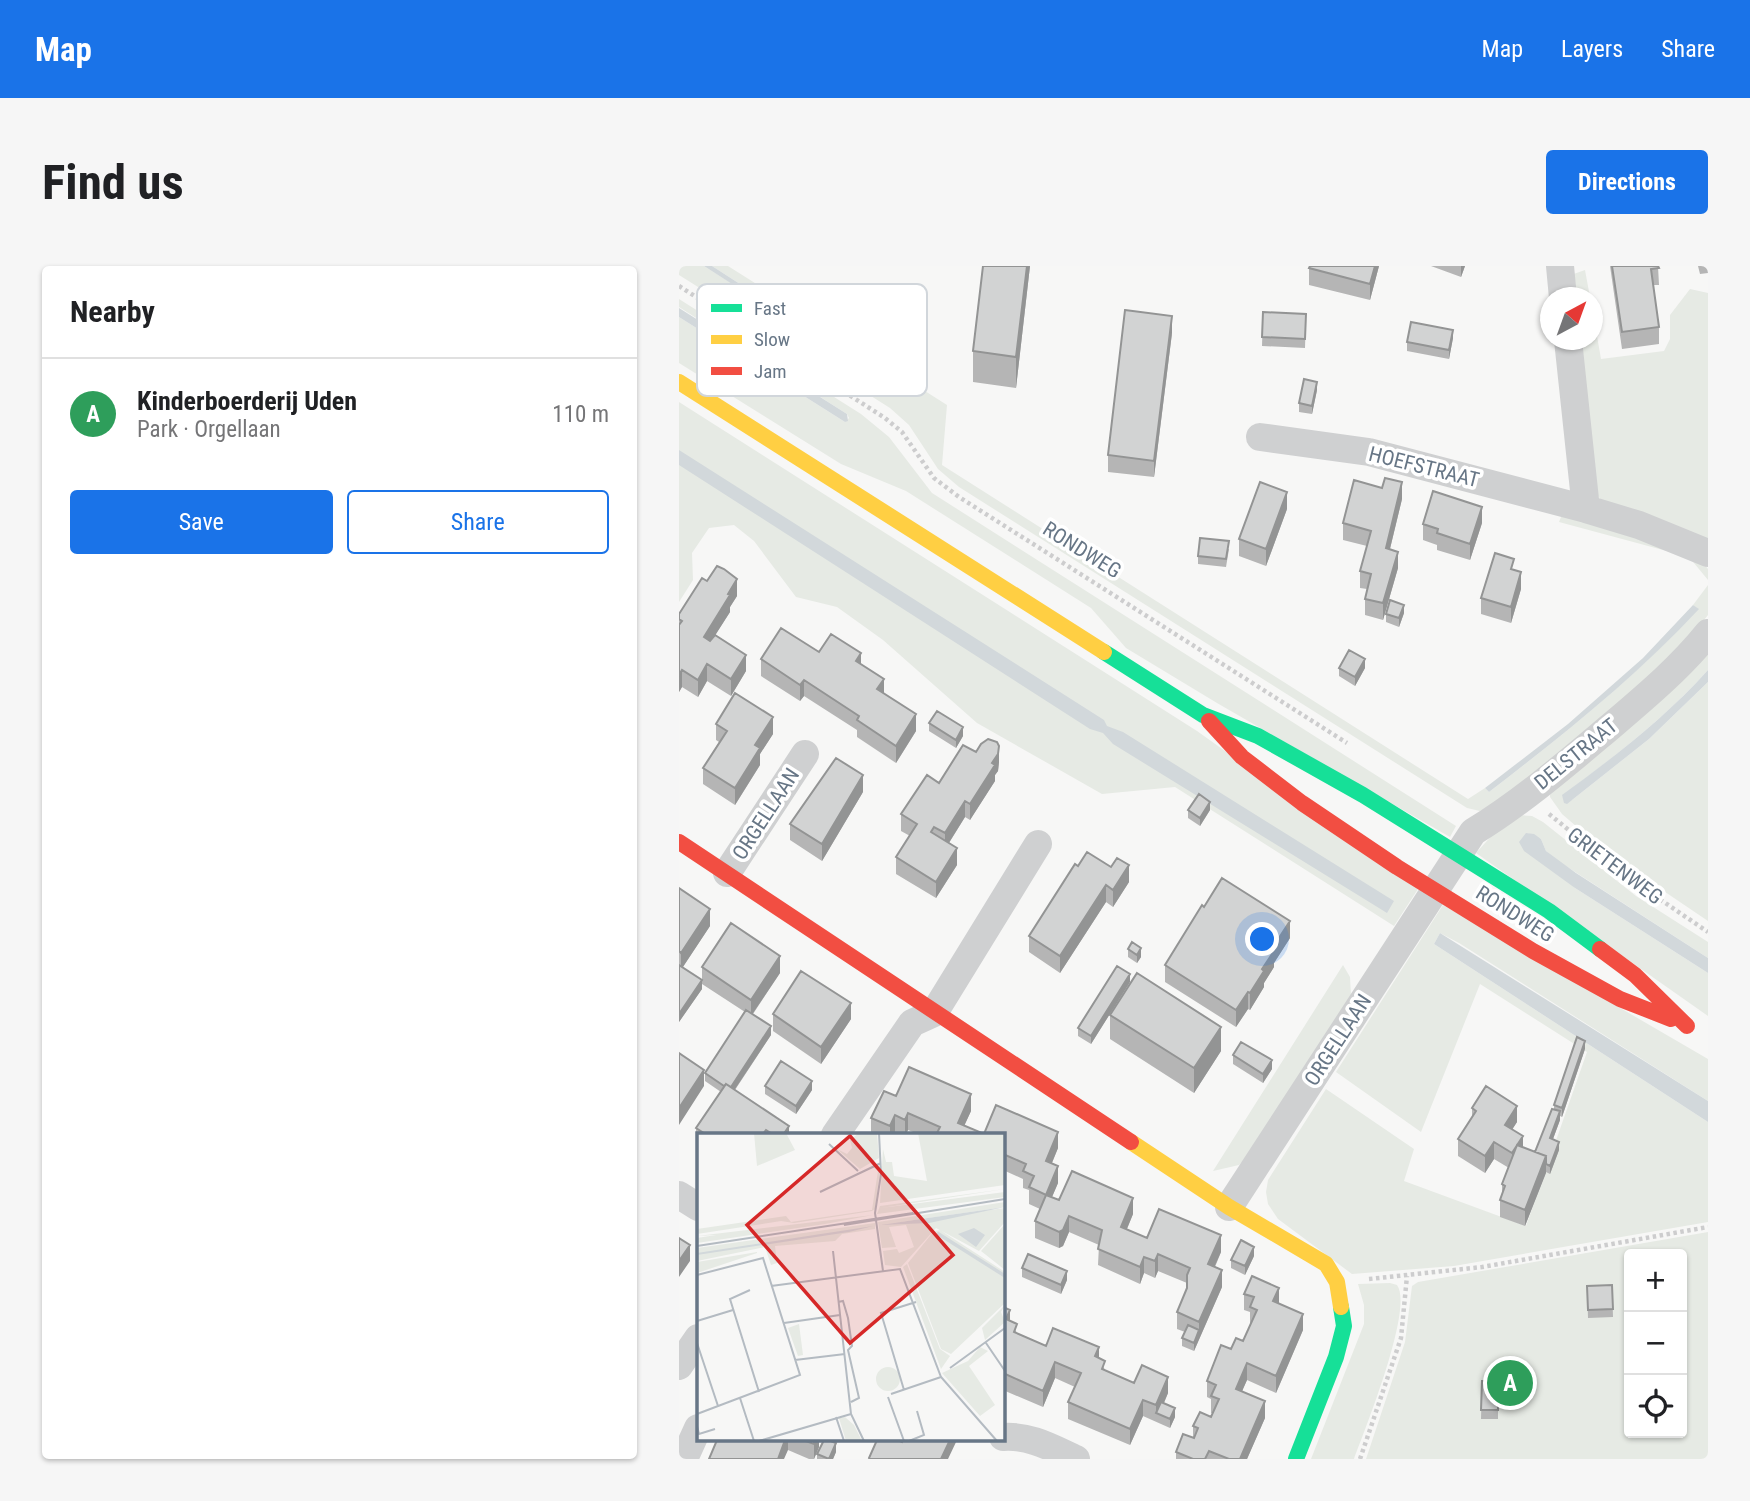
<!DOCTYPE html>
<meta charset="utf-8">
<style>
:root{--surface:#fff;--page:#f6f6f6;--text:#202124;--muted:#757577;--line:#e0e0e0;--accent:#1a73e8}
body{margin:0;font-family:"Roboto Condensed",sans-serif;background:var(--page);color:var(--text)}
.controls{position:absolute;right:21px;bottom:21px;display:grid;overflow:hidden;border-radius:7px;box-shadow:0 2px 5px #0004}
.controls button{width:63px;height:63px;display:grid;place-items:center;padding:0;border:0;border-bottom:2px solid var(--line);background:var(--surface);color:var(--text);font:35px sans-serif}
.compass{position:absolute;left:861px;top:21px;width:63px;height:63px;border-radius:50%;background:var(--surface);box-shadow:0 2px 5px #0004;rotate:41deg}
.you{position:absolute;left:584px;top:674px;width:24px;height:24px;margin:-18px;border:5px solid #fff;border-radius:50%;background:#1a73e8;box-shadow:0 0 0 10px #1a73e833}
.badge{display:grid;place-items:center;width:46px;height:46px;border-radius:50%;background:var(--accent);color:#fff;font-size:23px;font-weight:700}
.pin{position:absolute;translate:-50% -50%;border:4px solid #fff;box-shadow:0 2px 7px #0006}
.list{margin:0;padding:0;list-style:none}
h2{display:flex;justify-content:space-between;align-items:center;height:91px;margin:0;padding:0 28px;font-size:30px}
h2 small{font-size:23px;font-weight:400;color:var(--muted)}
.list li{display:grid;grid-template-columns:46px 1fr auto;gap:21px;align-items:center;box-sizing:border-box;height:112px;padding:0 28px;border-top:2px solid var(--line)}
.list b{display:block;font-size:26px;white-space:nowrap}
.list p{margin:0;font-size:23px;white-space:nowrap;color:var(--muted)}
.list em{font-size:23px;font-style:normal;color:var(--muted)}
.actions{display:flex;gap:14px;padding:21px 28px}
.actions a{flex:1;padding:16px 0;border:2px solid var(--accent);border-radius:7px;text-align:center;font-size:24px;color:var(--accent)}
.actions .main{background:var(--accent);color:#fff}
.icon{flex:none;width:38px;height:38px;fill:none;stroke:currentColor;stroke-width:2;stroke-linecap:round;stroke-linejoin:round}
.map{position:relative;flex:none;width:1029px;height:1193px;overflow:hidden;border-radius:7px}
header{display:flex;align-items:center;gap:42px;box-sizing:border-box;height:98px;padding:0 35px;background:var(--accent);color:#fff}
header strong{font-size:33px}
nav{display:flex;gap:38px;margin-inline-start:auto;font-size:24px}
.intro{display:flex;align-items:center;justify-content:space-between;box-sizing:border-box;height:168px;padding:0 42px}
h1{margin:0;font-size:49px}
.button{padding:18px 32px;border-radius:7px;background:var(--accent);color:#fff;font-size:24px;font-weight:700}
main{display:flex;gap:42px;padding:0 42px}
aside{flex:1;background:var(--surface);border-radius:7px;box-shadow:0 2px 5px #0004}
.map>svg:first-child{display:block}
.green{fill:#e6eae4;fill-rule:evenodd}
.water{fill:#d2d8db}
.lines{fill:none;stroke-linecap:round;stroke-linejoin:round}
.path{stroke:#cdcdce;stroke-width:4.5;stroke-dasharray:3.5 3.5;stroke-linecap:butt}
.street{stroke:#cfd0d1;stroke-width:28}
.fast{stroke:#16e098;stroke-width:16}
.slow{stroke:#ffcf43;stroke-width:16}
.jam{stroke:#f24e42;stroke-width:16}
.wall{fill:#b5b5b5}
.shaded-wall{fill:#939494}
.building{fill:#d2d3d3;stroke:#939494;stroke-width:2}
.labels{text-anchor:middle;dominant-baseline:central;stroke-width:7;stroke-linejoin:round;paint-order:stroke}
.street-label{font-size:21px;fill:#677686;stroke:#fff}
.inset-river{fill:none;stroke:#d2d8db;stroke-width:3.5}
.inset-road{fill:none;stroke:#b4bbc2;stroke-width:2}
.view{fill:#d62828;fill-opacity:0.15;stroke:#d62828;stroke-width:3.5}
.inset-edge{fill:none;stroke:#677686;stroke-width:3.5}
.key{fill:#fff;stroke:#d1d6db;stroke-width:2}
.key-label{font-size:19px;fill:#677686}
</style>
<header>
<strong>Map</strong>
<nav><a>Map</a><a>Layers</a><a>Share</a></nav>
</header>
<div class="intro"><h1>Find us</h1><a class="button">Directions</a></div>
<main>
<aside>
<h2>Nearby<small></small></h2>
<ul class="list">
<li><span class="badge" style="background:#2e9e5b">A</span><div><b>Kinderboerderij Uden</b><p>Park · Orgellaan</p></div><em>110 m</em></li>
</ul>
<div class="actions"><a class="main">Save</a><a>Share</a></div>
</aside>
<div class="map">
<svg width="1029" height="1193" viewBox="0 0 1029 1193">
<rect width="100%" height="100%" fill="#f7f7f6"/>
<path class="green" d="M0,0H25L209,116V113L33,0H49L268,139L263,199L789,533L806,522L810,526C884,469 956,412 1019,343L1014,339L1029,319V349L1013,369L950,433L819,539L801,545L788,542L280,221L259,203L230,159L211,142L0,9Z
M906,4L911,31H891L889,10Z
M1011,23L1029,27V277L927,241L909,216L895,74H914V47L922,93L985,85L991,73V49Z
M0,33L182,148L210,171L253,227L777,560L771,571L538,437L447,382L412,342L227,225L162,198L0,97V51L166,156L170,152L168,148L0,41Z
M0,136L518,465L739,623L715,660L496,521L423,528L298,457L204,374L158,341L117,331L75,275L55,259L30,262L13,287L14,314L0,336Z
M884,246L986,276L1026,299L1029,303V314L1010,291L880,256Z
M1029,378V404C986,452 935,491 883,530L893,534L970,473L1029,416V655L927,586L883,548L871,531V525Z
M840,549L853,550L864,556L957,630L1029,676V692L876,593L867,585L862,573L848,567L896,622L1029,707V750L797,587L816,566Z
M764,639L1029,793V835L780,677L761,667L755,678L1029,856V956L775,1000L673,1008L599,953L589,938L587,926L589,914L647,823L735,883L725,915L847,960L908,786L801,718L742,866L657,806Z
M664,699L671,711L672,729L570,889L560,899L534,905Z
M1029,966V1193H687L726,1076L733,1020L739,1016ZM950,988H1003V1167H950Z
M711,1017L718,1019C735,1042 686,1163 675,1193H632L685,1058V1039L679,1018Z"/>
<path class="water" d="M25,0H33L211,115L206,116Z
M0,42L168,148L169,155L166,156L0,51Z
M0,184L425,454L428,460L444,466L715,635L708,647L434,478L424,467L411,463L0,199Z
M1014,339L1020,343C956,412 884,469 810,526L806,522L889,458L964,392Z
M1029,404V416L970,473L888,538L885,537L883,529C935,491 986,452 1029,404Z
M847,567L855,568L862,573L867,585L897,607L1029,692V707L896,622L845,585L840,576Z
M761,667L1029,835V856L755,678Z"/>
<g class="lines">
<path class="path" d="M0,20L206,152L223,166L255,212L280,231L668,477
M870,548L948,611L1029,666
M690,1013L803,1001L1029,961
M681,1193L722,1072L728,1010"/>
<path class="street" d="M881,0L884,32
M889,74L907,243
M581,171L690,186L907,243L960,259L1029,287
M48,607L126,488
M156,869L233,757L255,747L359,578
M0,929L19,941
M550,941L794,566C843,536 887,498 931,461C965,432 1001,402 1029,367
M0,1100L19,1072
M324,1171C351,1169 373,1182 397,1193
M5,1193L19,1162"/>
<path class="fast" d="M425,386L524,449L579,470L684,529L870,645L921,683
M617,1193L657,1091L665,1060L662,1041"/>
<path class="slow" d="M0,116L425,386
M452,876L550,941L647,998L658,1016L662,1041"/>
<path class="jam" d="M530,455L563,491L623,537L718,601L854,685L941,733L992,753
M0,576L452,876
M921,683L956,709L1008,760"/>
</g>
<path class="wall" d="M304,0H351L337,122L294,116V85Z
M700,0L691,34L630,19V2Z
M752,0H786L782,11Z
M931,0H979L980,19H974L980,61V78L943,83Z
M1019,0H1029V7L1021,8Z
M584,46L627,48L626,82L583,80Z
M493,67L475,211L429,206V189Z
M774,72L770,93L728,85V76Z
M638,124L633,148L620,146V137Z
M723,233L711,283L719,302L704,354L686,349V333L688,323L681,322V305L688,280L664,274V257Z
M608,243L587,300L560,290V273Z
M803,257L791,294L758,284V279L744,274V258Z
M550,283L547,301L519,298V290Z
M835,304L842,323L832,357L802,348V332Z
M28,315L58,330L51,341V346L36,369L67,405L52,430L28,415L19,431L3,421L0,426V348Z
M725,347L720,361L707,356V348Z
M140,386L182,398L205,428L237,465L217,497L178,471V464L125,430L121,435L82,410V393Z
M660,402H686L676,420L660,410Z
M250,457L284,470L277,482L250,465Z
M37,458L94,468L81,488V499L56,539L24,518V502L40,476L37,474Z
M297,486L320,496L319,505L316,509V515L291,554L286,551L270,577L278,599L257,632L217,608V591L231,570L222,565V548Z
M184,526L143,595L111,574V558Z
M509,544H531L521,560L509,552Z
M399,600L450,616L434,641L427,636L381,707L350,686V670Z
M0,622L31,660L3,702L23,723L0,756Z
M525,641L611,672L595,697V701L585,717V721L571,744L569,743L557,761L486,716V699Z
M449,683L462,691L458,697L449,691Z
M23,701L101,707L74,748L92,769L56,824L110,869H19V880L17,879V862L42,826L26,815V807L66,746L23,718Z
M451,716L412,778L399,770V762Z
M94,748L172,753L142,798L94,765Z
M431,749L542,785L515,827L431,773Z
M906,783L883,851L881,850V854L874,873L880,884L871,908L867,906L846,960L821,951V934L823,927V918L830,902L815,893L806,907L779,890V873L793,851V842L838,856L833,863L844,882L856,886L875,844V839Z
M554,789L593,803L584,817L554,798Z
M230,801L292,828V845L285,860L305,868L317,839L379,866V882L373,897L379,900V917L373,931L380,934L393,905L454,932V948L448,963L468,972L480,943L542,969V986L536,1001L543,1004V1021L515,1085L503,1080V1072L506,1066L498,1063V1046L508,1022V1017L479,1005L476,1012L465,1007L461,1018L419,999L420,979L390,966L384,980L380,982L356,972V955L361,943L350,938V924L344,922V913L324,904V869H242L229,864L227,869H223L216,866L214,869H192V852L205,825L217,830Z
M86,820L133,824L117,848L86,828Z
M575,990L566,1009L552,1002V994Z
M343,1002L388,1014L382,1028L343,1011Z
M933,1019L934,1051L909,1052L908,1020Z
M565,1028L600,1038L624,1064L597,1127L568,1114L563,1125L586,1152L568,1193H497V1186L514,1172V1160L532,1151L533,1147H532V1133L528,1131V1115L552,1083L564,1075L572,1058L571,1057V1046L565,1044Z
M324,1041L338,1067L367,1080L420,1092L426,1104L455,1117L489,1127L485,1137L496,1151L491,1162L464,1150L451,1179L389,1153V1136L396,1121L376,1112L364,1141L324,1124Z
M803,1115L840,1116V1139L819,1138V1153H802Z
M38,1174H140V1181L135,1193H130L109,1184Z
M157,1186L154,1193H138V1188Z"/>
<path class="shaded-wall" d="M348,0H351L337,122V91Z
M696,0H700L691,34V18Z
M782,0H786L782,11Z
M493,50V67L475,211V195Z
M774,64V72L770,93V84Z
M638,116V124L633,148V140Z
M723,216V233L707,299V282Z
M608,226V243L587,300V283Z
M803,241V257L791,294V278Z
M719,286V302L704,354V337Z
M842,306V323L832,357V341Z
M58,313V330L51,341V346L25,387V371Z
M725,339V347L720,361V352Z
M182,387V403L177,395Z
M67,389V405L52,430V413Z
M686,393V402L676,420V411Z
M28,398V415L19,431V414Z
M3,404V421L0,426V409Z
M205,413V429L198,423Z
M125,414V430L121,435V419Z
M237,448V465L217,497V480Z
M94,451V468L81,488V499L56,539V522L76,479Z
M284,461V470L277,482V474Z
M320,480V496L319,505L316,509V515L291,554V538L313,497Z
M184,509V526L143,595V578Z
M286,535V551L266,583V567Z
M531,536V544L521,560V552Z
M278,582V599L257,632V616Z
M450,599V616L434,641V624Z
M427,619V636L381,707V690Z
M31,643V660L2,704V687Z
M611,655V672L595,697V701L585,717V721L571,744V727L592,684Z
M462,682V691L458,697V689Z
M101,690V707L72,750V734Z
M451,708V716L412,778V770Z
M23,714V723L0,756V748Z
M569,726V743L557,761V744Z
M172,737V753L142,798V781Z
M92,760V769L50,832V823Z
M542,761V785L515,827V802Z
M906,775V783L883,851V842Z
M593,794V803L584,817V808Z
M25,804V820L0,859V842Z
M133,815V824L117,848V840Z
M292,828V845L281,869L279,857Z
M838,840V856L826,875V859Z
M881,845V854L871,881V872Z
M229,847V864L226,869V854Z
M216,849V866L214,869H211V860Z
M110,860V869H104Z
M379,866V882L367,911V895Z
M844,870V887L833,904V887Z
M815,876V893L806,907V890Z
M880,876V884L871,908V900Z
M867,890V907L846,960V944Z
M379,900V917L367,945V929Z
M454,932V948L442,977V961Z
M390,950V966L384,980L380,982V966Z
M542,969V986L529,1015V998Z
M11,979V995L0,1011V995Z
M575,981V990L566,1009V1000Z
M479,988V1005L476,1012V995Z
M465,991V1007L461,1018V1001Z
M543,1004V1021L515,1085V1077L520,1064V1056Z
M388,1005V1014L382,1028V1019Z
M600,1022V1039L594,1035Z
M331,1044V1060L327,1053Z
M624,1048V1064L597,1127V1110Z
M420,1081V1098L416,1090Z
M376,1096V1112L364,1141V1125Z
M568,1097V1114L557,1139V1123Z
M489,1111V1127L480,1148L477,1147V1156V1139Z
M464,1134V1150L451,1179V1163Z
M586,1135V1152L568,1193H561Z
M496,1142V1151L491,1162V1153Z
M106,1174H109V1184L105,1193H99Z
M136,1174H140V1181L135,1193V1178Z
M271,1174H278L269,1193H262Z
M157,1177V1186L154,1193H150Z"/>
<path class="building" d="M304,0H348L337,91L294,85Z
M631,0H696L691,18L630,2Z
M933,0H979L980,2L972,3L980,61L943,66Z
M446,44L493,50L475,195L429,189Z
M584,46L627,48L626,73L583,71Z
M732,56L774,64L770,84L728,76Z
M625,113L638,116L633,140L620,137Z
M706,212L723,216L707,282L719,286L704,337L686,333L692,308L681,305L692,265L664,257L675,214L703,222Z
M581,216L608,226L587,283L560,273Z
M754,225L803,241L791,278L758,267L759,263L744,258Z
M521,272L550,275L547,293L519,290Z
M816,287L835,293L832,303L842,306L832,341L802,332Z
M38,300L45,303L58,313L49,328L51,329L25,371L31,375L36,369L67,389L52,413L28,398L19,414L3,404L0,409V359L3,355L0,353V348L23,312L28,315Z
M711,334L725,339L720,352L707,348Z
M102,362L140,386L152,368L182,387L177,395L205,413L198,423L237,448L217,480L178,454L180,450L125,414L121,419L82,393Z
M670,384L686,393L676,411L660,402Z
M56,427L94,451L76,479L81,482L56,522L24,502L48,465L37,458Z
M258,445L284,461L277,474L250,457Z
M309,473L318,476L320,480L319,488L313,497L316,499L291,538L286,535L266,567L255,561L252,566L278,582L257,616L217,591L238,558L222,548L248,509L260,517L284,479L297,486L302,478Z
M157,492L184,509L143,578L111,558Z
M520,528L531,536L521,552L509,544Z
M408,586L432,601L438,592L450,599L434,624L427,619L381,690L350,670L396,598L399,600Z
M543,612L611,655L592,684L595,685L583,703L585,705L571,727L569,726L557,744L486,699L523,639L525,641Z
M0,622L31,643L2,687L0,685Z
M52,657L101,690L72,734L23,701Z
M453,676L462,682L458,689L449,683Z
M0,699L23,714L0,748Z
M438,700L451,708L412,770L399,762Z
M122,705L172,737L142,781L94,748Z
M458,707L542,761L515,802L431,749Z
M67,744L92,760L52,821L47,818L45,820L26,807Z
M898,771L906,775L883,842L875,839Z
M562,776L593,794L584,808L554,789Z
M0,787L25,804L0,842Z
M102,795L133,815L117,840L86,820Z
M230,801L292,828L279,857L305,868L317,839L379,866L367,895L379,900L367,929L350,921L355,910L344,905L347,898L324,888V869H263L258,867L261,861L229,847L226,854L216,849L211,860L192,852L205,825L217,830Z
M47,818L110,860L104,869H95L87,864L83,869H28L17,862Z
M807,820L838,840L826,859L844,870L833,887L815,876L806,890L779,873L797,845L793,842Z
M873,843L881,845L871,872L880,876L871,900L867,898V890L856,886Z
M838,879L867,890L846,944L821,934L826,920L823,918Z
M393,905L454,932L442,961L468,972L480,943L542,969L529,998L543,1004L520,1056L498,1046L508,1022V1009L511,1002L479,988L476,995L465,991L461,1001L419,983L423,964L390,950L384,964L380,966L356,955L367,929L380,934Z
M0,972L11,979L0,995Z
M562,974L575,981L566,1000L552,994Z
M349,988L388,1005L382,1019L343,1002Z
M573,1010L600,1022L594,1035L624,1048L597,1110L568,1097L557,1123L586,1135L561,1193H550L530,1185L526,1193H514L497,1186L504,1168L515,1172L519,1162L514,1160L521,1146L532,1151L540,1133L532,1130L537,1119L528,1115L542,1079L552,1083L557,1072L564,1075L578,1044L571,1041L575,1031L565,1028Z
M933,1019L934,1043L909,1044L908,1020Z
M324,1041L331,1044L327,1053L338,1058L335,1066L367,1080L374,1062L420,1081L416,1090L426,1095L423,1103L455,1117L463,1099L489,1111L477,1139L464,1134L451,1163L389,1136L402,1107L376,1096L364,1125L324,1107Z
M509,1059L520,1064L515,1077L503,1072Z
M803,1115L840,1116V1130H819V1144H802Z
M482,1136L496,1142L491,1153L477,1147Z
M38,1174H106L99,1193H30Z
M124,1174H136L135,1178Z
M145,1174H149L157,1177L150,1193L138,1188Z
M198,1174H218L223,1176L224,1174H271L262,1193H191L190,1192Z"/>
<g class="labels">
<g class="street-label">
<text transform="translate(745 201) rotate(14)">HOEFSTRAAT</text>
<text transform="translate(403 284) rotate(32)">RONDWEG</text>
<text transform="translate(897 488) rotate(-39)">DELSTRAAT</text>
<text transform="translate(87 548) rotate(-57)">ORGELLAAN</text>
<text transform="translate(936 600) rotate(37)">GRIETENWEG</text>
<text transform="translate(836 648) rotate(32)">RONDWEG</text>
<text transform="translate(659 774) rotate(-57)">ORGELLAAN</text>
</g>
</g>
<g transform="translate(18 867)">
<rect width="308" height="308" fill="#f7f7f6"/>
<path d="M57,0H89L98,17L60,33ZM162,0H180L182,25L163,36L140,16L150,21L155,15L153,7ZM221,0H308V52L183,70L186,16L189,29H195L197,43L230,48ZM176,34H182L183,37L178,76L175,78L97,90L84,88L0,101V96L89,83L94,89L175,77L181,38ZM308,56L184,75L308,59V64L180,81L183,73ZM308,69V74L184,92L308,75V89L282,118L239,95L204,134L188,132L186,118L200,116L202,120L217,114L209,92L192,94L199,114L185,115L181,89ZM176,82L128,91L0,110V105L19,102L0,103ZM178,90V96L145,101L138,108L78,113L80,130L74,132L68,114L0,128V115ZM308,91V137L284,118ZM243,97L308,139V170L254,221L244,216L211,130L237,98ZM60,119V120L0,140V129ZM210,131L243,216L253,223L244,236L206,134ZM308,172L304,179L308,189L288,207L285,195ZM102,191L106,222L101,223L91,195ZM283,214L291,218L272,233L298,272L283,283L245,240L271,228ZM179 246a12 12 0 1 1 24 0a12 12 0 1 1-24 0ZM148,284L157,292L165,308H149L142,285Z" fill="#e6eae4"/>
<path d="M308,74L232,90L184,92L217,87ZM176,93L152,99L0,122V120ZM277,95L288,102L279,114L261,101Z" fill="#d2d8db"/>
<path class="inset-river" d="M240,100L308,143"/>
<path class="inset-road" d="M182,0L184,41L178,80L186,138M132,11L161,38M123,59L184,30M147,92L308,66M0,113L216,80M136,118L154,281L167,308M0,142L66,125L103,242L0,281M74,153L203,136L244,244L300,308M53,157L33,166L62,259M141,169L146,168L151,185L155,213L151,217L162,265L154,269M0,188L36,177M87,190L143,182M0,210L21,273M289,210L308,238M98,227L148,221M253,235L308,195M207,257L184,180L219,169M194,261L244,244M191,264L207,308M43,265L57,308M139,284L147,308M0,293L2,301L18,296M62,308L154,281M212,308L227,302L220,278"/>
<path class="view" d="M153,3L256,122L153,210L50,92Z"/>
<rect width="308" height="308" class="inset-edge"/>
</g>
<rect x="18" y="18" width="230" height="112" rx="10" class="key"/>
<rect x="32" y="38" width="31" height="8" fill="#16e098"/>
<rect x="32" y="69" width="31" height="9" fill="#ffcf43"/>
<rect x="32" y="101" width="31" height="8" fill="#f24e42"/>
<g class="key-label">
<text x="75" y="49">Fast</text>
<text x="75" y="80">Slow</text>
<text x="75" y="112">Jam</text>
</g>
</svg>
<div class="controls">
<button>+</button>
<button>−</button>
<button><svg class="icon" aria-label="locate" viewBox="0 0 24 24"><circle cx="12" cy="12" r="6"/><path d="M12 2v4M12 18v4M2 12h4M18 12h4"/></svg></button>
</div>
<svg class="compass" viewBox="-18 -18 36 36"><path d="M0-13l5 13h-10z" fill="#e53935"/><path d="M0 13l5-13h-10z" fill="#757577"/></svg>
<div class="you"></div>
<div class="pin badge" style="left:831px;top:1117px;background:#2e9e5b">A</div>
</div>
</main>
